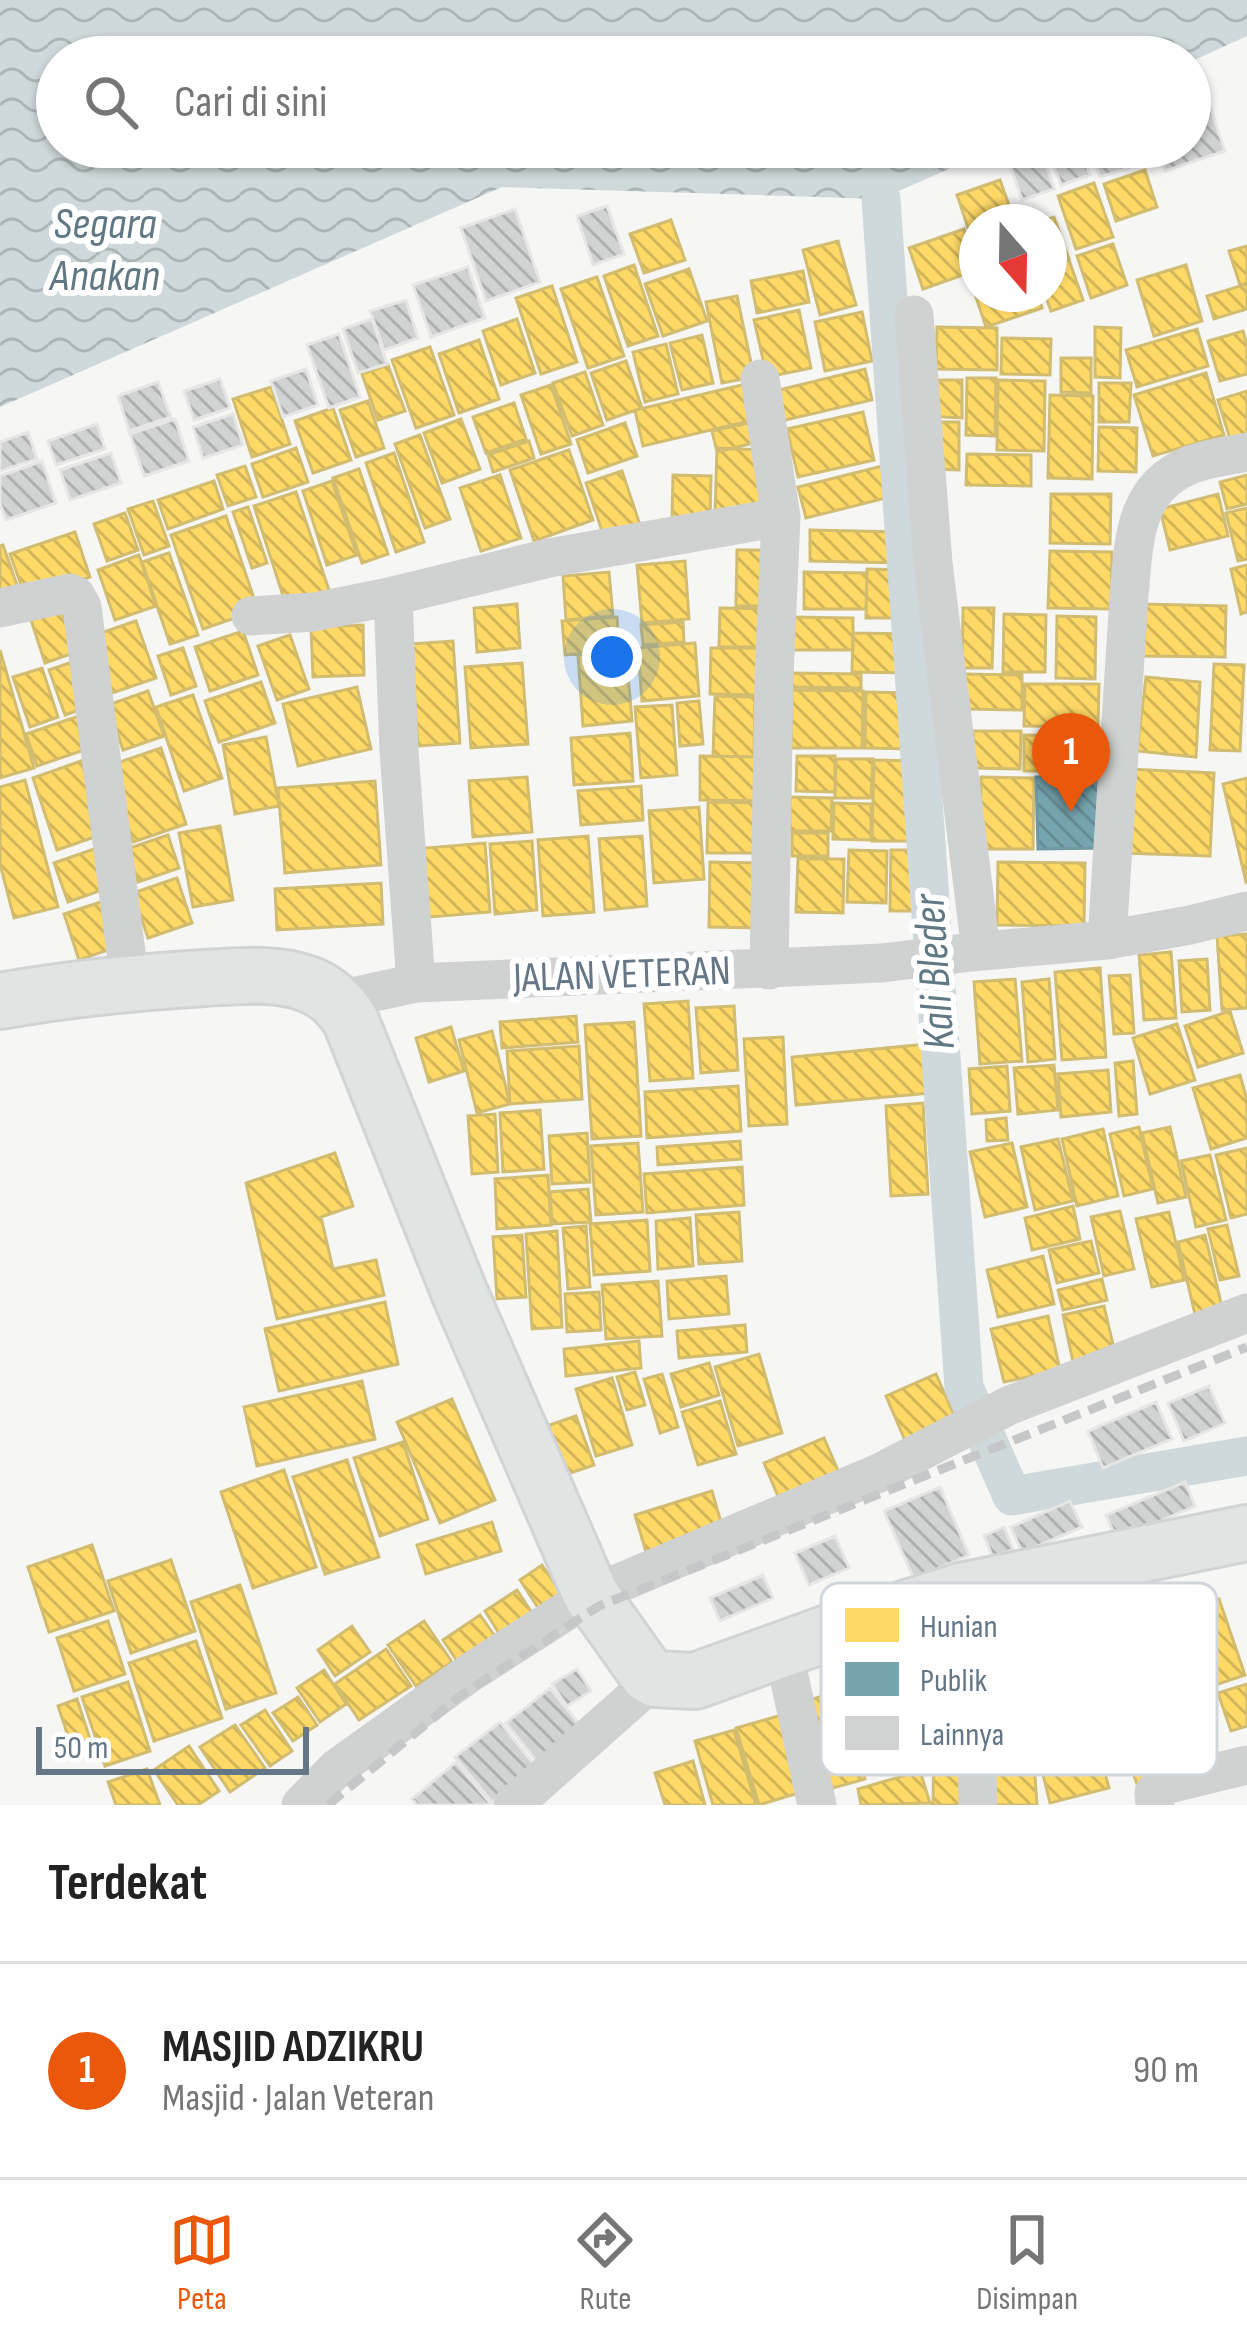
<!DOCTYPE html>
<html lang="id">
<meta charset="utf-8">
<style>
:root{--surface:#fff;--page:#f2f2f2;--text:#222;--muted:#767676;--line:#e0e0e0;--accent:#ea580c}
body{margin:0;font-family:"Sofia Sans Condensed",sans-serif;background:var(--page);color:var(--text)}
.compass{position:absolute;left:959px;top:204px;width:108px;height:108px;border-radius:50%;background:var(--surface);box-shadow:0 3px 9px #0004;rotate:160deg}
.scale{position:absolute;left:36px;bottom:30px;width:273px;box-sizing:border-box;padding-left:12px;border:6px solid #657787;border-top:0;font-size:33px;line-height:42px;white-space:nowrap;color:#657787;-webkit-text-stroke:9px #fff;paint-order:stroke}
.you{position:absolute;left:612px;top:657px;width:42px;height:42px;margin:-30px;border:9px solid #fff;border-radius:50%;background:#1a73e8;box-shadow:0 0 0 18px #1a73e833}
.badge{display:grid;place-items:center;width:78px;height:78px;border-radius:50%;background:var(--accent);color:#fff;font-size:39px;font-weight:700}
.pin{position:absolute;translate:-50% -99px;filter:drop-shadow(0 3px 6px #0008)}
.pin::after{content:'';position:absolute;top:63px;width:42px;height:36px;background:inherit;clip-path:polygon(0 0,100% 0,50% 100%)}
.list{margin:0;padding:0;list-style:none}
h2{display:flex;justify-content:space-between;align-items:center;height:156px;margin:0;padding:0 48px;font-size:51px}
h2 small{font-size:39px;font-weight:400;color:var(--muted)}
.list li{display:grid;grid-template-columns:78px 1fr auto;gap:36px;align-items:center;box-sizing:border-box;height:216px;padding:0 48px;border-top:3px solid var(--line)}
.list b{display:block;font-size:45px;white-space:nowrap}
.list p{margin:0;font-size:39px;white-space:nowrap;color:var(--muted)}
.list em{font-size:39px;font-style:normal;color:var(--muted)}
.icon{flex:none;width:66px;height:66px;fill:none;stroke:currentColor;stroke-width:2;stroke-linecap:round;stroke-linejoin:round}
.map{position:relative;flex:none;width:1247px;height:1805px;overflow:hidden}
.search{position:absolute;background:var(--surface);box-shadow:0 3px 9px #0004;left:36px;right:36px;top:36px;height:132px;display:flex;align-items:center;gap:30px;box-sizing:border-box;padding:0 42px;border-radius:66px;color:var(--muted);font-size:45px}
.sheet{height:372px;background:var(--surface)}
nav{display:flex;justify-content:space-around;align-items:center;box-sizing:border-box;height:168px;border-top:3px solid var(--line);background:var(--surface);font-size:33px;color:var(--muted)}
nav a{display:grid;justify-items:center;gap:6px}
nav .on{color:var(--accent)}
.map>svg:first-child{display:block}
.water{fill:url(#water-waves)}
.homes{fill:url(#homes-back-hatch);stroke:#d1bc70;stroke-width:3}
.public{fill:url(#public-back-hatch);stroke:#7197a3;stroke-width:3}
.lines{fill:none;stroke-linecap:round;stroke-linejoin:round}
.canal{stroke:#cfd8da;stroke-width:39}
.building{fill:url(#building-back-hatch);stroke:#e6e6e5;stroke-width:3}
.secondary-casing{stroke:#d1d4d5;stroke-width:60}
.minor{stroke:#d0d2d2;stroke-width:39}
.secondary{stroke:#e2e3e3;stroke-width:54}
.rail{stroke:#c6c7c8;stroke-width:9;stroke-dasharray:18 9;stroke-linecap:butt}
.labels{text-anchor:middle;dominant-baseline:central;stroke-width:12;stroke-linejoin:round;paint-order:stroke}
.street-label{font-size:42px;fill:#657787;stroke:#fff}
.water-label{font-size:45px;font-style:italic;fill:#607883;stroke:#fff}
.key{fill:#fff;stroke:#d1d6db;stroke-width:3}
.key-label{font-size:33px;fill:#657787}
</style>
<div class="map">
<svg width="1247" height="1805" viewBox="0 0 1247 1805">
<defs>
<pattern id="water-waves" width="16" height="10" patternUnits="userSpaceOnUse" patternTransform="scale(3)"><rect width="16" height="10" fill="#cfd8da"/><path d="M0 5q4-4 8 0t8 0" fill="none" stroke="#acb4b6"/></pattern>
<pattern id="homes-back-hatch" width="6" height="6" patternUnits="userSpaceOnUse" patternTransform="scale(3)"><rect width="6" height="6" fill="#ffd966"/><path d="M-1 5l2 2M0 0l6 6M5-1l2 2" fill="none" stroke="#d2b55a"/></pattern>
<pattern id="public-back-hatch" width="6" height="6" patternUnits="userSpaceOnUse" patternTransform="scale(3)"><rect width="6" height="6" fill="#76a5af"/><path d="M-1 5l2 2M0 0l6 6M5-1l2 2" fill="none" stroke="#648b94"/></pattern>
<pattern id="building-back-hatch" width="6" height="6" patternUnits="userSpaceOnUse" patternTransform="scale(3)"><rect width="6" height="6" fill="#d1d2d2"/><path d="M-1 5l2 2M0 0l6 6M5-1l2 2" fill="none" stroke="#adafb0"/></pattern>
</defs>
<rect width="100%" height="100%" fill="#f6f7f5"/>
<path class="water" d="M0,0H1247V36L1190,62V57H57V147H998L881,199L502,187L0,407Z"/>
<path class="homes" d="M1145,170L1157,207L1116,221L1104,184Z
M1000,180L1015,222H977V238L972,240L957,195Z
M1094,183L1113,237L1076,249L1058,196Z
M1054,217L1069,259L1049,265V222H1038Z
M671,220L685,260L644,273L630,234Z
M964,229L977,270L923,289L909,248Z
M838,241L856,305L820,315L803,250Z
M1113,244L1127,285L1091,298L1077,256Z
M1247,246V283L1240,285L1229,251Z
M1069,260L1083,300L1051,311L1045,294H1049V267Z
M634,265L658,336L628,346L604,276Z
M1186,265L1202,321L1154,336L1137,280Z
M689,269L707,321L663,336L645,284Z
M803,271L809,302L757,313L751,281Z
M597,277L624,356L588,368L561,289Z
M977,277V294H1037L1042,308L986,327L970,279Z
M1247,284V309L1214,319L1207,296Z
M552,286L577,362L541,374L516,298Z
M737,296L754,377L722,383L706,302Z
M799,310L811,368L767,377L754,320Z
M862,312L872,361L825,371L815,322Z
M517,319L535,373L501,385L483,331Z
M937,327L997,328V370L936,369Z
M1095,327L1121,328L1120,378L1095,377Z
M1197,329L1208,366L1137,387L1126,350Z
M1243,331L1247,345V374L1220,381L1208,341Z
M702,335L713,383L682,390L670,343Z
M1002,338L1051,339L1050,375L1001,374Z
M479,340L499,399L459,413L439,354Z
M666,344L678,394L645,402L633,352Z
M430,347L454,415L416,428L392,360Z
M1061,358H1091V393L1061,392Z
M626,361L642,408L607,420L591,373Z
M388,365L405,411L378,420L362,374Z
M865,369L872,400L777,422L770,392Z
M585,372L603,425L572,436L553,383Z
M1206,373L1224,435L1153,456L1134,395Z
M967,378H996L995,436L966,435Z
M921,380H962V418L925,416Z
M998,380L1045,381L1044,451L997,450Z
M750,383L758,419L643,446L635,410Z
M1099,383H1131L1129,422H1099Z
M551,385L571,444L541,454L521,395Z
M271,387L290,444L252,457L233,399Z
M1247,391V437L1231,442L1218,400Z
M1050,395L1093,396L1092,479L1048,478Z
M368,401L384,448L356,457L340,410Z
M514,403L526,439L486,453L473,417Z
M333,408L351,460L313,473L295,421Z
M863,412L874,460L798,477L787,429Z
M461,419L480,469L442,483L424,433Z
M753,422L758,442L717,452L712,431Z
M923,422H959V470L929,469Z
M625,423L637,456L588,473L577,440Z
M1099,427L1137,428L1136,472L1098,471Z
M420,435L450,519L425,528L395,444Z
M529,441L534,458L493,472L488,455Z
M296,448L308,482L263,497L252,464Z
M717,448L763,450L762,515L715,514Z
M569,450L593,520L534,541L510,470Z
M394,453L424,542L396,552L366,463Z
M967,454L1031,455V486L966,485Z
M245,466L256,497L228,506L217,475Z
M882,466L890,497L806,518L798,487Z
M359,469L388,554L362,563L333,478Z
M622,471L641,528L605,540L586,483Z
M500,475L521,538L481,551L460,488Z
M673,475L711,476L710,521L672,520Z
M1247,475V504L1227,509L1220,482Z
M214,481L223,509L168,529L158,500Z
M332,481L357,555L327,565L303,491Z
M296,492L330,593L286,605L254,506Z
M1051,494H1111L1110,544L1050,543Z
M1218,494L1228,536L1170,550L1160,509Z
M153,501L169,546L144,555L128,509Z
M248,507L267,563L252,568L233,512Z
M1247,508V559L1238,561L1226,513Z
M125,513L138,550L107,561L94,524Z
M226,516L258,610L203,629L171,535Z
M810,530L901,532L900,563L810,561Z
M75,532L90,577L26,599L10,554Z
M3,545L20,594L0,601V546Z
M737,550H772L770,606H736Z
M1050,551L1112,552L1111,609L1048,608Z
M169,553L198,635L170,644L142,562Z
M139,555L156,606L115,620L98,570Z
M685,561L689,619L642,623L637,565Z
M1247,565V612L1241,614L1231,569Z
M867,569L904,570L903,618H866Z
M609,572L613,616L566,620L563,576Z
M804,572L867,573L866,609H804Z
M517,604L520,648L477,652L474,608Z
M1141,604L1226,606L1225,657L1140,656Z
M720,608L771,609L770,647H719Z
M963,608H994L992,668H962Z
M61,610L76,652L45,663L31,620Z
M1004,614L1046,615L1045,672H1003Z
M1057,616L1096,617L1095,679L1056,678Z
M617,617L619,651L565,655L562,621Z
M787,617L853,618V650H787Z
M136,621L156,678L109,694L89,637Z
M683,622L684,642L643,645L641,625Z
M363,625L364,675L313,677L311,627Z
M243,631L258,675L210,691L195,647Z
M853,633L911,634L910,673L852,672Z
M290,635L309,689L277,700L258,646Z
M453,641L460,743L418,746L411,644Z
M695,643L699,696L642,701L638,648Z
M183,648L196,686L171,695L158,656Z
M711,648H758L757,695L710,694Z
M0,650L34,768L0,778Z
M626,651L632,721L583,726L578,655Z
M78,660L93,705L65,715L49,670Z
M522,663L528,744L471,748L465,667Z
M1214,664L1244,665L1240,751L1210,750Z
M42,668L58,717L30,727L13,677Z
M792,673L861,674V688L791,687Z
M965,674L1022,675V710L965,709Z
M1146,677L1200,682L1196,757L1137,751Z
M261,682L275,723L219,742L205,701Z
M1025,684H1099L1098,727L1024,726Z
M357,687L371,749L298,766L283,704Z
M792,690L863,691L862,748H791Z
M148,691L164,736L123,750L108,705Z
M866,692L914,693L913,749L865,748Z
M193,695L222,778L184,791L156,707Z
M715,696L755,697L754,757L713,756Z
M699,701L703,744L680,746L677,703Z
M672,705L677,775L641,778L635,707Z
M82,715L93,747L37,766L26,734Z
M973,731H1021L1020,769L972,768Z
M630,733L633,781L574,785L571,738Z
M1024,735L1088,736V771H1024Z
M266,737L279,806L235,814L223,745Z
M161,748L186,824L133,842L108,766Z
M700,756L763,757V801L700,800Z
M797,756H835V792L796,791Z
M836,759H873L871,798H835Z
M874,760L918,761L916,841H872Z
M81,761L106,833L57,850L33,778Z
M1127,769L1214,773L1210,856L1123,853Z
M527,777L532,832L473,837L469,781Z
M981,777L1034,778L1033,849H980Z
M1247,778V881L1246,882L1223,784Z
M25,780L58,907L14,918L0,864V787Z
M375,781L381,865L285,873L278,788Z
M641,786L643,820L581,825L578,791Z
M790,797L832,798L831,831H790Z
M708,802L767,803L766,853H707Z
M834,803L871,804V840L833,839Z
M699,807L704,879L654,883L649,811Z
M220,826L233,900L193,907L179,833Z
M792,833H828V856H792Z
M168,835L179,868L138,882L127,849Z
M588,836L594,912L543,916L538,840Z
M642,836L647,906L605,910L599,839Z
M532,841L537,910L495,914L490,844Z
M485,843L490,912L419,918L414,849Z
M100,847L113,886L68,902L54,863Z
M849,850L887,851L886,903L847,902Z
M891,850H924L923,911H890Z
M798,859H844L843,913L796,912Z
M710,862L762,863L761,928L709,927Z
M998,862L1085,863L1084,926L997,925Z
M177,878L192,923L148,938L133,893Z
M381,883L383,924L277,930L275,889Z
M104,901L119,946L79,960L64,914Z
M1247,934V1008L1222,1010L1217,936Z
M1171,952L1176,1018L1144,1020L1139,955Z
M1207,959L1210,1010L1182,1012L1179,961Z
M1100,968L1106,1057L1062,1060L1055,972Z
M1130,975L1134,1033L1114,1034L1109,976Z
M1015,979L1022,1061L980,1064L974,982Z
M1049,979L1055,1059L1028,1062L1022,982Z
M688,1001L693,1078L650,1081L644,1004Z
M734,1006L738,1070L701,1073L696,1008Z
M1230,1011L1243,1053L1198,1067L1185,1026Z
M576,1016L578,1042L502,1048L500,1022Z
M634,1022L641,1136L592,1139L585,1025Z
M1177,1024L1195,1080L1150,1094L1133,1038Z
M451,1027L464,1071L429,1082L416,1038Z
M492,1031L510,1104L477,1113L459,1040Z
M783,1037L787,1124L749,1126L744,1039Z
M928,1044L932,1093L796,1105L792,1057Z
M579,1046L582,1099L510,1104L507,1051Z
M1133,1061L1137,1114L1119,1116L1115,1063Z
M1054,1065L1058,1110L1018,1114L1014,1068Z
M1007,1066L1010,1111L972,1114L969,1069Z
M1108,1070L1111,1112L1061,1117L1058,1074Z
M1240,1075L1247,1100V1138L1211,1149L1193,1088Z
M738,1086L741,1131L647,1138L645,1092Z
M923,1103L928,1194L891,1196L886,1106Z
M540,1110L544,1169L503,1172L500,1113Z
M495,1114L498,1172L472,1174L468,1116Z
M1006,1118L1008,1140L987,1141L986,1120Z
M1139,1127L1153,1189L1124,1196L1110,1134Z
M1170,1127L1186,1197L1158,1203L1142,1133Z
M1103,1129L1118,1196L1077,1206L1062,1139Z
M587,1133L590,1182L552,1184L549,1136Z
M1058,1139L1073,1201L1035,1210L1021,1147Z
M740,1141L741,1159L658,1165L657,1147Z
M638,1143L643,1212L596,1215L591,1146Z
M1012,1143L1027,1207L985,1217L970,1152Z
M1247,1148V1214L1231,1218L1216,1155Z
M335,1153L353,1206L321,1217L333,1269L376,1260L384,1295L277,1319L246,1183Z
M1210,1155L1226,1220L1196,1227L1181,1161Z
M742,1167L744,1205L647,1213L644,1174Z
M548,1175L551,1225L497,1229L495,1179Z
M588,1189L591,1222L552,1224L550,1192Z
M1073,1206L1080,1239L1032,1250L1025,1218Z
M1120,1211L1134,1269L1104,1276L1091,1217Z
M739,1212L742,1261L699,1264L696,1215Z
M1169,1212L1184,1280L1152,1287L1136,1219Z
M690,1218L693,1266L658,1269L656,1221Z
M647,1220L650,1271L594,1275L590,1224Z
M1227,1225L1239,1276L1220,1280L1208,1229Z
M586,1226L590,1287L568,1289L563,1228Z
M557,1231L562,1327L532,1329L526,1234Z
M522,1235L526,1297L497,1299L493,1237Z
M1205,1235L1225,1320L1198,1327L1178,1242Z
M1091,1241L1099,1273L1057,1283L1049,1250Z
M1043,1256L1054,1304L998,1317L987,1270Z
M726,1276L729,1314L669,1319L667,1281Z
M1102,1279L1107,1300L1063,1310L1058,1290Z
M658,1281L662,1336L606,1339L602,1285Z
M599,1292L601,1330L567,1332L565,1294Z
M385,1302L398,1364L279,1391L265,1329Z
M1104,1306L1115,1353L1073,1362L1063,1315Z
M1048,1316L1060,1370L1004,1382L991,1329Z
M745,1325L747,1352L679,1358L677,1331Z
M639,1341L641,1368L566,1376L564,1349Z
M759,1354L782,1433L738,1446L715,1367Z
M709,1363L719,1395L681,1407L671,1374Z
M635,1372L645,1405L627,1410L617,1377Z
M662,1374L678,1427L660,1433L644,1379Z
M936,1374L958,1424L907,1445L886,1396Z
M612,1378L632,1445L596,1456L576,1389Z
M362,1381L375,1439L257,1466L244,1407Z
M452,1399L495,1500L440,1523L397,1422Z
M720,1401L736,1454L698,1465L682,1412Z
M576,1416L594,1465L558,1477L541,1428Z
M824,1438L843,1482L783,1508L764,1463Z
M403,1442L428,1519L380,1536L354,1458Z
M347,1460L379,1557L325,1574L293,1477Z
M284,1470L316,1567L253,1588L221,1492Z
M712,1491L724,1533L649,1562L635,1515Z
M492,1522L501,1551L426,1574L417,1545Z
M92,1545L114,1611L49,1632L28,1567Z
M171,1560L195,1631L131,1653L108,1581Z
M542,1565L569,1605L546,1620L520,1580Z
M240,1585L276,1693L226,1709L191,1602Z
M517,1590L540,1625L507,1646L485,1611Z
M1219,1599L1245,1675L1209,1687L1183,1612Z
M480,1615L497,1639L459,1664L443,1640Z
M108,1621L125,1674L74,1691L57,1638Z
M424,1621L452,1662L416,1686L388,1645Z
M352,1626L370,1652L335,1676L318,1650Z
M196,1641L222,1718L154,1741L129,1663Z
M386,1649L411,1686L359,1720L335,1684Z
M324,1670L346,1704L320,1722L297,1688Z
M128,1682L150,1751L105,1766L82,1697Z
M1247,1684V1726L1231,1731L1218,1693Z
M839,1691L865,1779L826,1790L799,1703Z
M298,1697L317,1725L293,1741L273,1713Z
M77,1699L91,1742L72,1748L58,1706Z
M265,1710L292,1751L270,1766L241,1725Z
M785,1714L808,1790L759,1805L736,1728Z
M1143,1723L1162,1775L1137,1784L1118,1732Z
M235,1725L265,1768L230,1792L200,1747Z
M734,1730L756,1805H713L695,1741Z
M934,1740L966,1741L965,1805H933Z
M189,1746L219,1791L198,1805H178L154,1770Z
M1099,1751L1109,1788L1050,1803L1041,1766Z
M693,1761L705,1805H665L655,1773Z
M1034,1763L1037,1805H987L985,1766Z
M147,1769L160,1805H116L108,1782Z
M920,1771L930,1803L861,1805L858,1789Z"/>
<path class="public" d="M1105,776L1106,848L1038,849L1036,777Z"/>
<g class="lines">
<path class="canal" d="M881,199L964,1387L1012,1496L1247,1456"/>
</g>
<path class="building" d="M1198,71L1225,151L1165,171L1157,147H1190V74Z
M1004,147H1040L1054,189L1022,200Z
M1047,147H1080L1090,175L1061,185Z
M1089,147H1138L1144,163L1100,177Z
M607,206L624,254L593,265L577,216Z
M515,209L540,282L486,301L461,228Z
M468,267L485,318L431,337L413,285Z
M406,300L418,338L384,350L370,311Z
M372,319L387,364L358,373L343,329Z
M339,334L360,397L329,408L307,345Z
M306,369L318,405L283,417L271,381Z
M220,379L230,408L194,420L184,391Z
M158,382L171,417L129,431L118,396Z
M233,414L243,445L203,458L193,427Z
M175,419L189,461L144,476L130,434Z
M97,424L105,449L56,465L48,441Z
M28,432L37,459L0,471V442Z
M111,453L121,483L70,500L60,470Z
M42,461L56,503L6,520L0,503V476Z
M1209,1386L1225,1423L1184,1441L1168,1403Z
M1156,1402L1172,1439L1103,1468L1088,1431Z
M1185,1482L1195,1506L1117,1540L1106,1515Z
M940,1487L969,1555L914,1579L884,1511Z
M1070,1501L1082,1527L1022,1553L1011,1527Z
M1004,1527L1013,1549L993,1558L984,1536Z
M835,1536L849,1568L809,1585L795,1553Z
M763,1575L773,1598L720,1621L710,1598Z
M577,1669L591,1691L567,1706L552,1684Z
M550,1688L583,1729L539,1764L506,1723Z
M500,1722L536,1767L492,1802L455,1757Z
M456,1762L490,1803L487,1805H417L412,1799Z"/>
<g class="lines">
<defs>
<path id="secondary" d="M0,1001C68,989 137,982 205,978C238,976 277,972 308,984C327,991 339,1003 350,1019L460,1294L591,1595L647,1674L655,1679L695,1681L831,1632L961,1591L1247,1533"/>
</defs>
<use href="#secondary" class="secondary-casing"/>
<path class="minor" d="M914,315L933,563L981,951
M760,379L781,517L774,678L769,970
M393,596L399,751L416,983
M0,608L70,593L76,596L82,607L130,984
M251,616L314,612L393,596L549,558L781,517
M1107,940L1129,596C1134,542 1133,488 1190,465C1208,458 1228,456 1247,452
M338,1000L416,983L882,963L971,952L1107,940L1190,925L1247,911
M961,1591L977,1764L978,1805
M783,1649L817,1805
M301,1805L337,1768L471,1672L591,1595L879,1473L1010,1405L1247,1313
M513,1805L655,1679
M1155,1805L1154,1793L1160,1786L1247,1765"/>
<use href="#secondary" class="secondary"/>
<path class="rail" d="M328,1805L460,1696L599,1606L1247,1347"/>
</g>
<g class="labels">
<g class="street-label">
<text transform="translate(622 975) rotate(-2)">JALAN VETERAN</text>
</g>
<g class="water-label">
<text x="105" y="224">Segara<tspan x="105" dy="52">Anakan</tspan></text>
<text transform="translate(935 972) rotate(-94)">Kali Bleder</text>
</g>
</g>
<rect x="821" y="1583" width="396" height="192" rx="18" class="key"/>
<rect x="845" y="1608" width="54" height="34" fill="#ffd966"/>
<rect x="845" y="1662" width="54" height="34" fill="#76a5af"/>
<rect x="845" y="1716" width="54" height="34" fill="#d1d2d2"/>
<g class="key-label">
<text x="920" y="1637">Hunian</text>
<text x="920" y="1691">Publik</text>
<text x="920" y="1745">Lainnya</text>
</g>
</svg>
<svg class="compass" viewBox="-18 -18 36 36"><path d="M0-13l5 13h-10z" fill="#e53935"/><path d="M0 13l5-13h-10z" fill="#767676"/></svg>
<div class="scale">50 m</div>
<div class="you"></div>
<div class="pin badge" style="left:1071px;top:812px">1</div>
<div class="search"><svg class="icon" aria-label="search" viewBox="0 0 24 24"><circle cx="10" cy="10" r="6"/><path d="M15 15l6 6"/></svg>Cari di sini</div>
</div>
<section class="sheet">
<h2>Terdekat<small></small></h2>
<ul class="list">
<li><span class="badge">1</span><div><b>MASJID ADZIKRU</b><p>Masjid · Jalan Veteran</p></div><em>90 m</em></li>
</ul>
</section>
<nav>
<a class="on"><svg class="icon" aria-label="map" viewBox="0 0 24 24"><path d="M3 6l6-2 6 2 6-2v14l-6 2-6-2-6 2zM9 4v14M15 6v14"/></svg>Peta</a>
<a><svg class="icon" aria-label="directions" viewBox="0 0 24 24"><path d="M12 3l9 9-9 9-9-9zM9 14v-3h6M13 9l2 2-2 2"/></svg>Rute</a>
<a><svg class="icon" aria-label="saved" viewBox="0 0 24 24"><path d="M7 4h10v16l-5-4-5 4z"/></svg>Disimpan</a>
</nav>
